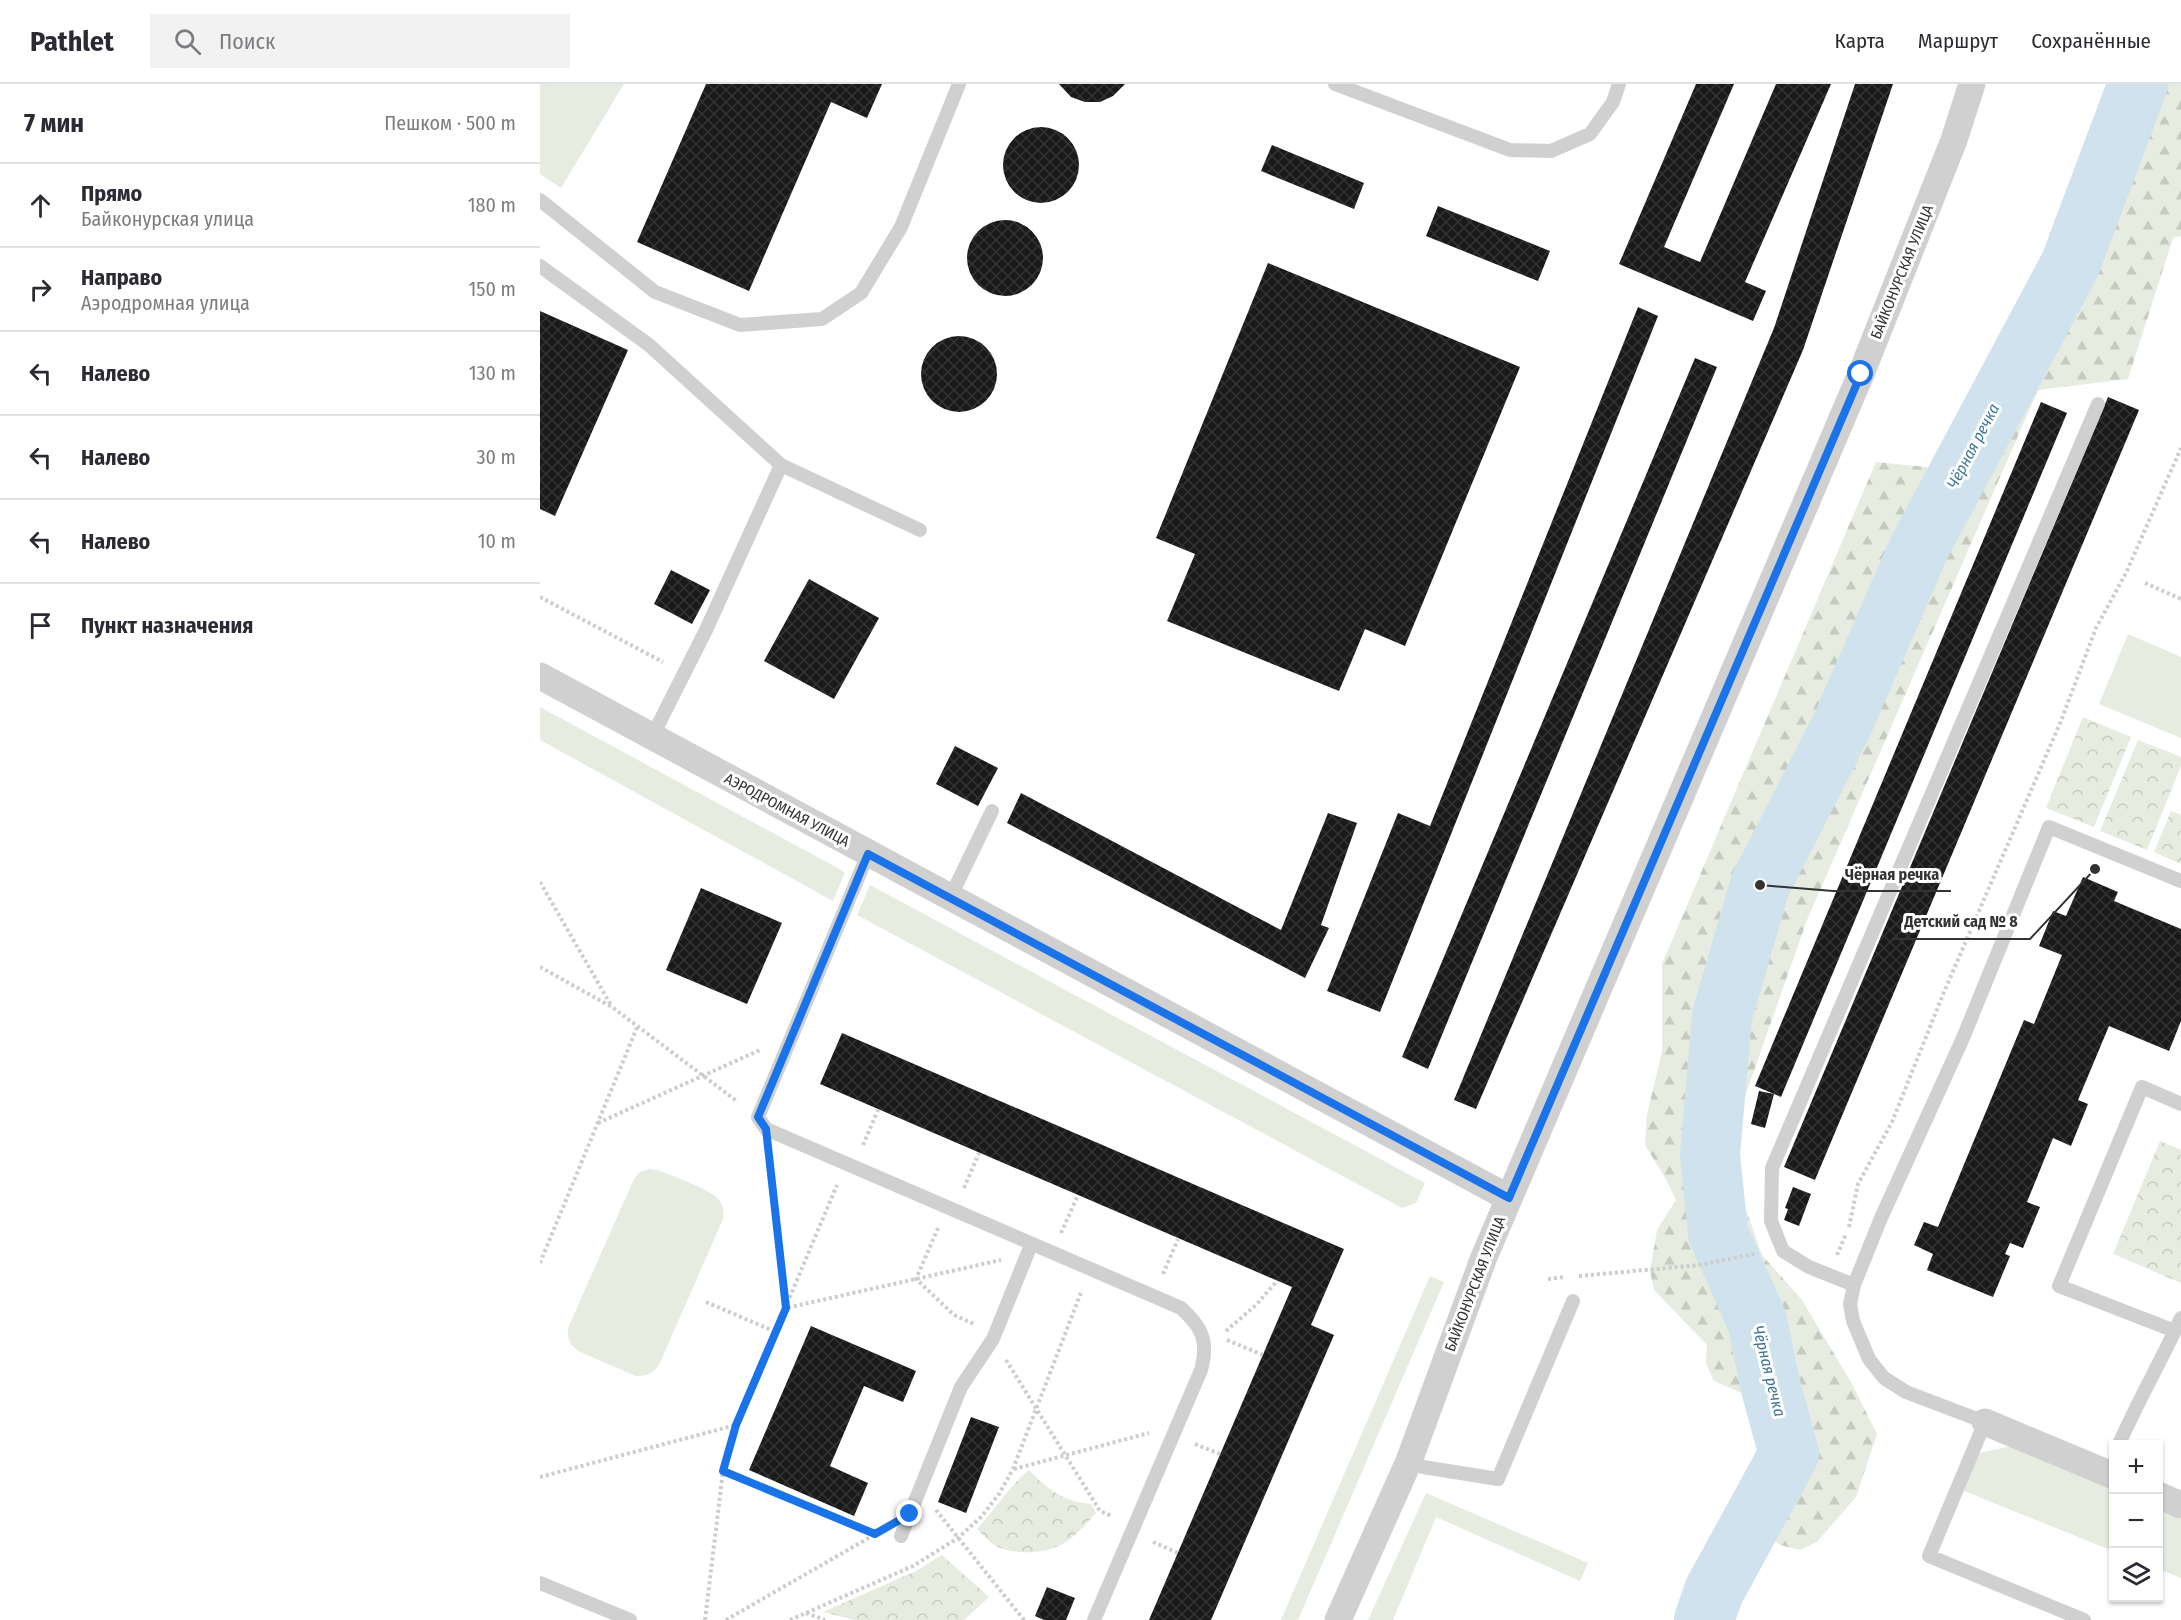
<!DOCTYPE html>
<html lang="ru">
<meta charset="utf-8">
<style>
:root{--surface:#fff;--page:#f2f2f3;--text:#2b2b33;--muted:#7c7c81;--line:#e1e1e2}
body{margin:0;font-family:"Fira Sans Condensed",sans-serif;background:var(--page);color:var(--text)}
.controls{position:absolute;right:18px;bottom:18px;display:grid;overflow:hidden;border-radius:0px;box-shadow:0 2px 4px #0004}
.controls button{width:54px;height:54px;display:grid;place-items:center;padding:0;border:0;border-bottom:2px solid var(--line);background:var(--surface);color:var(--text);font:30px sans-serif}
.stop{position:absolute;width:18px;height:18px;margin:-14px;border:4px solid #1a73e8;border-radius:50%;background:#fff}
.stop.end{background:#1a73e8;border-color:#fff;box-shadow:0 2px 6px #0008}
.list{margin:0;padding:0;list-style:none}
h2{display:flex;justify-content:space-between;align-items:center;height:78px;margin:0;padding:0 24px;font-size:26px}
h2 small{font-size:20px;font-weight:400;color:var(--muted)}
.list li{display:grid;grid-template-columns:39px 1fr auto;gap:18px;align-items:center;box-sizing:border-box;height:84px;padding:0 24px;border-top:2px solid var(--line)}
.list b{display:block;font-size:22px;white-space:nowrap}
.list p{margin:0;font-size:20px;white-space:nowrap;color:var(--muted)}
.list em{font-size:20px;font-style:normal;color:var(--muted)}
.icon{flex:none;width:33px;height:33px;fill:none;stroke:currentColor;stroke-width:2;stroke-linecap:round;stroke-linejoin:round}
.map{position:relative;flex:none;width:1641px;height:1536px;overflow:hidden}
header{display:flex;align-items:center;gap:36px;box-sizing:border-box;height:84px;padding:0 30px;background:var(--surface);border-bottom:2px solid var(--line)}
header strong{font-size:28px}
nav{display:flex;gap:33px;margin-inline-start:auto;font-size:21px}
.search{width:420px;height:54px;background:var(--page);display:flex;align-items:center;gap:15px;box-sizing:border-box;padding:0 21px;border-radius:0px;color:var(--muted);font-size:22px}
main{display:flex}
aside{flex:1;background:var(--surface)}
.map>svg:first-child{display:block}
.green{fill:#e6ecdf}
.forest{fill:url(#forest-firs)}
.park{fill:url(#park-crowns)}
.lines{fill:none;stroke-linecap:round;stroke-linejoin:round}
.river{stroke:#cfe2ee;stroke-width:60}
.building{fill:url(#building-cross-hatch)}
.path{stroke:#cdcdcd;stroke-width:4;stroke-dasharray:3 3;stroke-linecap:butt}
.service{stroke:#d0d0d0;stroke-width:14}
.minor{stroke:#d0d0d0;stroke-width:27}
.route{stroke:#1a73e8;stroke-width:8}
.labels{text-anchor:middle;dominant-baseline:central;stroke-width:6;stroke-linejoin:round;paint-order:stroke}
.street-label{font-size:15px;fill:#333;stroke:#fff}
.water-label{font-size:16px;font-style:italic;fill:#3f7597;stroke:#fff}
.leader{fill:none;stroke:#333;stroke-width:2}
.callout-dot{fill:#333;stroke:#fff;stroke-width:2}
.callout-label{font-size:16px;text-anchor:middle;font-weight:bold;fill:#333;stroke:#fff;stroke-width:6;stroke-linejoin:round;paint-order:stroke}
</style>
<header>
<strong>Pathlet</strong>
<div class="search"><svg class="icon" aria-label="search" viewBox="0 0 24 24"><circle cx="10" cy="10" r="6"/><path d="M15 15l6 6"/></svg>Поиск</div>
<nav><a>Карта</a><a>Маршрут</a><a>Сохранённые</a></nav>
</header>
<main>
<aside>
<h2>7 мин<small>Пешком · 500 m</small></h2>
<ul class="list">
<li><svg class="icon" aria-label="ahead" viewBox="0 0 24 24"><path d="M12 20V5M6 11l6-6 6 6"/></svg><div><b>Прямо</b><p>Байконурская улица</p></div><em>180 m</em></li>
<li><svg class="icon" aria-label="right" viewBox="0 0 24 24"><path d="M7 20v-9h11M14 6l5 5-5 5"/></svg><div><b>Направо</b><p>Аэродромная улица</p></div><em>150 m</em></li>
<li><svg class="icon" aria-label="left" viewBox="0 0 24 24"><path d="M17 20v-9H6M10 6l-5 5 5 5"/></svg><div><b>Налево</b></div><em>130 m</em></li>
<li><svg class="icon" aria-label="left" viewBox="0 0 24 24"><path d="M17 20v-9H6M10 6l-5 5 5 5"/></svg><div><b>Налево</b></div><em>30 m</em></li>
<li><svg class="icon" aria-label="left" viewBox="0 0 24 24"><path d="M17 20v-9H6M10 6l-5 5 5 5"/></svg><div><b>Налево</b></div><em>10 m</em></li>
<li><svg class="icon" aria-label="arrive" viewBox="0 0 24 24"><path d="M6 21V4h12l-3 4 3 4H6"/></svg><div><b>Пункт назначения</b></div></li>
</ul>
</aside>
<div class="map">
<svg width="1641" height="1536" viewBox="0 0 1641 1536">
<defs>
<pattern id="forest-firs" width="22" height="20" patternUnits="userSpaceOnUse" patternTransform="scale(1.5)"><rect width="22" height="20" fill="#e6ecdf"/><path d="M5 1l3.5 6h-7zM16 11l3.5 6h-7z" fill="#c6cbc0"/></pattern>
<pattern id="park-crowns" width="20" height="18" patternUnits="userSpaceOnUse" patternTransform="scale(1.5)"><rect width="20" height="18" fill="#e6ecdf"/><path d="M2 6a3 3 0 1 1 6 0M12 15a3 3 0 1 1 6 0" fill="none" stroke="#c6cbc0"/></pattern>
<pattern id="building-cross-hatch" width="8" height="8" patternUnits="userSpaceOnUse" patternTransform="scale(1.5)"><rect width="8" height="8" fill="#1a1a1a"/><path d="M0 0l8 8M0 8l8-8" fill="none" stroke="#333"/></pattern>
</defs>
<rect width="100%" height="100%" fill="#fff"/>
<path class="green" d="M0,0H84L21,104L0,90Z
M1588,550L1641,573V654L1559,620Z
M0,623L305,788L293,817L0,656Z
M330,801L885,1099L876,1119L862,1124L317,831Z
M109,1085L118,1086C132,1092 171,1105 179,1116C184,1122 184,1128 183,1135L119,1281C112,1290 107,1292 96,1292L40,1268C30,1261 27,1256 28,1244L94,1095L100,1088Z
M890,1192L904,1198L758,1536H741Z
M1472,1362L1573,1406V1467L1424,1407L1438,1369Z
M886,1409L1048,1479L1040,1497L896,1433L853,1536H828Z
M1618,1426L1641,1435V1494L1619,1485Z"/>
<path class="forest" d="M1567,0H1641V152L1633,154L1588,295L1498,306L1267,836L1195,1041L1197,1100L1222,1171L1262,1216L1312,1300L1337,1350L1316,1413L1277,1458L1260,1466L1240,1461L1211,1436V1413L1238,1364L1213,1314L1174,1297L1166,1280L1167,1261L1114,1206L1110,1187L1117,1146L1136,1116L1127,1097L1105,1061L1107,1031L1122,967V880L1336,378L1406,385L1504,166Z"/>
<path class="park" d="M1543,633L1591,653L1554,743L1506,724Z
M1598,656L1641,673V682L1607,766L1560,747Z
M1631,727L1641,731V780L1614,768Z
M1620,1057L1641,1066V1199L1573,1170Z
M489,1386C507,1405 524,1418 551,1420L556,1429C533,1456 517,1470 481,1468C471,1467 462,1466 454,1461C448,1456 442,1450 437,1445C455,1426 469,1402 489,1386Z
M402,1471L449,1513L424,1536H314L283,1528L376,1487Z"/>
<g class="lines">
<path class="river" d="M1164,1536L1174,1507L1249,1370L1231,1304L1217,1237L1178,1149L1170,1071L1182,932L1220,801L1302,641L1379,464L1530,181L1598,0"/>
</g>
<path class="building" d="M166,0H342L327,34L291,18L209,207L97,158Z
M519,0H585L573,12L560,18H545L531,13Z
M1156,0H1194L1124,163L1160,178L1236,0H1291L1205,198L1226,207L1213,237L1079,180Z
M1315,0H1353L1263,266L936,1025L914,1016L1234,244Z
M463 81a38 38 0 1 1 76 0a38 38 0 1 1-76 0Z
M732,61L824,99L814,125L721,87Z
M898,122L1010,167L998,197L886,152Z
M427 174a38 38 0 1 1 76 0a38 38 0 1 1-76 0Z
M728,179L980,283L865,562L825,545L799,607L627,537L655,470L616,454Z
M1098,223L1118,232L840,928L787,907L858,729L890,742Z
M0,227L88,266L15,432L0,425Z
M381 290a38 38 0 1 1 76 0a38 38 0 1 1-76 0Z
M1155,274L1177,283L888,985L862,973Z
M1568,313L1599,326L1275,1096L1244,1083Z
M1501,318L1527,329L1241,1013L1215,1002Z
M131,486L170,506L152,540L114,520Z
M269,495L339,534L294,615L224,577Z
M415,662L458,684L438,722L396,700Z
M481,709L741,846L788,729L817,739L781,841L789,844L765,894L467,739Z
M1543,793L1578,808L1574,817L1641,845V937L1629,967L1569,942L1538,1016L1548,1020L1531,1062L1513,1054L1487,1118L1500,1123L1483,1164L1470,1159L1465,1170L1470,1172L1453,1213L1387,1186L1393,1170L1374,1161L1384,1138L1398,1143L1484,936L1494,940L1522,871L1499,862L1513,827L1526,832Z
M161,804L242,839L207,920L126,886Z
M302,949L804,1165L771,1241L794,1251L671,1536H609L752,1203L280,1000Z
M1219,1007L1234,1010L1225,1044L1211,1040Z
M1253,1103L1271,1110L1259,1142L1244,1136L1248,1125L1245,1124Z
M271,1242L376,1287L363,1318L324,1302L290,1382L328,1399L314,1432L209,1386Z
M431,1333L459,1343L426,1429L398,1418Z
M507,1503L535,1514L526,1536H504L495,1532Z"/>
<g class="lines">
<path class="path" d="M1605,499L1641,515
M0,513L123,578
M0,798L72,923
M0,883L72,923L198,1018
M58,1039L220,966
M323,1061L338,1026
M229,1071L246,1224L461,1176
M424,1104L439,1069
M1309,1143L1318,1100L1352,1038L1404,908L1521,637L1556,544L1586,489L1641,364
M398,1144L376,1195L414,1231L434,1240
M521,1149L538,1111
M1297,1171L1306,1150
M0,1179L98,941
M623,1190L638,1155
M1039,1192L1160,1181L1218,1169
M1008,1195L1025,1193
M166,1218L236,1248
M686,1247L716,1221L737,1197
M687,1256L723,1271
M466,1276L560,1427L572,1432
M655,1360L680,1370
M474,1385L609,1349
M183,1387L335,1449
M0,1393L196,1341
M396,1426L484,1536
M613,1458L638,1469
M266,1529L285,1536
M165,1536L183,1387L196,1341L297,1101
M186,1536L339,1448
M250,1536L373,1482L418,1454L441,1433L459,1410L473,1385L542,1206"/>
<path class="service" d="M795,0L970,66L1011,67L1050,50L1073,18L1079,0
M0,116L115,208L200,241L282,235L321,209L361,143L419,0
M0,182L109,261L241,381L380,446
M112,653L166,546L241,381
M328,770L218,1033L226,1045L641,1224C662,1243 669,1257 661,1286L554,1536
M410,814L452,727
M1314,1201L1269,1183L1243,1167L1231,1137L1232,1084L1558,320
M1635,1247L1519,1202L1602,1003L1641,1020
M1579,1360C1598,1317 1621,1277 1641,1234
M869,1377L883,1383L958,1395L1033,1217
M361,1452L421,1303L453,1255L491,1161
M0,1499L90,1536
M1544,1536L1389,1472L1445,1338L1366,1308L1344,1294L1329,1275L1313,1237L1310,1220L1314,1201L1341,1134L1423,954L1509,743L1641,797"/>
<path class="minor" d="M0,592L969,1114
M1445,1338L1574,1392
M1618,1411L1641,1421
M798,1536L869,1377L944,1173L1321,290L1414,56L1432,0"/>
</g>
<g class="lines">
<path class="route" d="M370,1430L335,1450L183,1387L196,1341L246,1224L226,1045L218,1033L328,770L969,1114L1321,290"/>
</g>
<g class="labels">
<g class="street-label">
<text transform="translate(1362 188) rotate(-68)">БАЙКОНУРСКАЯ УЛИЦА</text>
<text transform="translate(247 726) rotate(28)">АЭРОДРОМНАЯ УЛИЦА</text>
<text transform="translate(935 1200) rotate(-69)">БАЙКОНУРСКАЯ УЛИЦА</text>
</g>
<g class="water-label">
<text transform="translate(1433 362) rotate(-62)">Чёрная речка</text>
<text transform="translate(1229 1287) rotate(76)">Чёрная речка</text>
</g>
</g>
<path class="leader" d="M1220 801L1293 807H1411M1555 785L1490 855H1352"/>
<g class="callout-dot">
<circle cx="1220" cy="801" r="6"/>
<circle cx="1555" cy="785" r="6"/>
</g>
<g class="callout-label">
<text x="1352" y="796">Чёрная речка</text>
<text x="1421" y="843">Детский сад № 8</text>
</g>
</svg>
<div class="controls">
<button>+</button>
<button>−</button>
<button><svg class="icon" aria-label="layers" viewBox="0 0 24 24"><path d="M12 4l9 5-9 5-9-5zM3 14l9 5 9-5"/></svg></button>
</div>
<div class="stop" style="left:1321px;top:290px"></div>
<div class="stop end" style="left:370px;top:1430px"></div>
</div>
</main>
